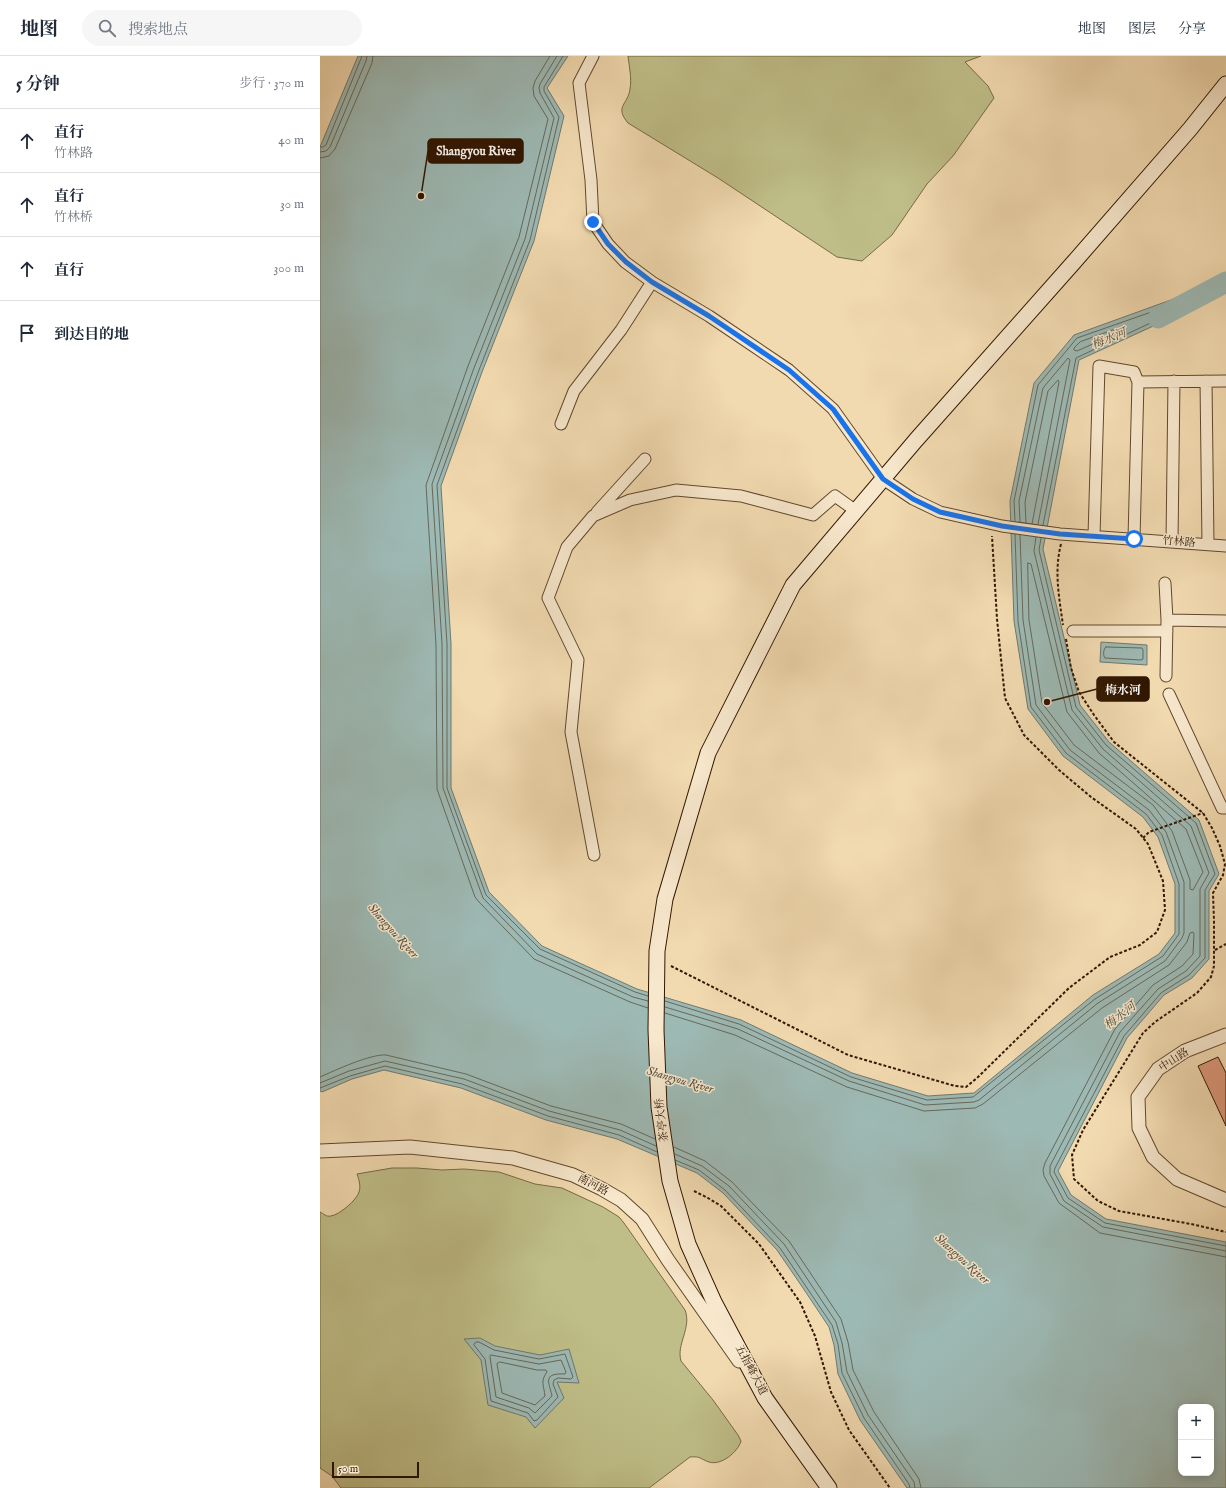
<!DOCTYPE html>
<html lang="zh">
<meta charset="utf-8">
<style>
:root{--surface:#fff;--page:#f6f6f7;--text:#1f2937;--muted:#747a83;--line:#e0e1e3}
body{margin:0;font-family:"IM FELL English","Noto Serif SC",serif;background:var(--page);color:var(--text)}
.controls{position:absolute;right:12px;bottom:12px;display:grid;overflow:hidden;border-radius:8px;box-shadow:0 2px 10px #0003}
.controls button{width:36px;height:36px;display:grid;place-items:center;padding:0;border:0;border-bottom:1px solid var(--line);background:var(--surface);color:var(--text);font:20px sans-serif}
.scale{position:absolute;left:12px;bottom:10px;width:87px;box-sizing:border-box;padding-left:4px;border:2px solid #311700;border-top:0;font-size:11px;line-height:14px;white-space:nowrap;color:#311700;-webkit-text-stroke:3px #f7e7cc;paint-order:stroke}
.stop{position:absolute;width:12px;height:12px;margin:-9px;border:3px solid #1a73e8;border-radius:50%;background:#fff}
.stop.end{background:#1a73e8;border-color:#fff;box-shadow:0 1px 4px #0008}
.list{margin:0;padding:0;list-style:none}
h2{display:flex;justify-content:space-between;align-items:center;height:52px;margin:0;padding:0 16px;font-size:17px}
h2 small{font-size:13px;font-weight:400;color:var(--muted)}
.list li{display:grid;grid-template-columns:26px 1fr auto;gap:12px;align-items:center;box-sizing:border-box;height:64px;padding:0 16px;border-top:1px solid var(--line)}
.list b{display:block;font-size:15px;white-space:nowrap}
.list p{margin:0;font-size:13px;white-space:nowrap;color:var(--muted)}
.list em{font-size:13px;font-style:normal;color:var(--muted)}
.icon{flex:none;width:22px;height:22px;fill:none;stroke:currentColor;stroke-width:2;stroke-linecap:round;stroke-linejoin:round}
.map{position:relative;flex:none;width:906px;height:1432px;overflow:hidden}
header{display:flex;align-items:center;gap:24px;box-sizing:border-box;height:56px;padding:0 20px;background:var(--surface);border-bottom:1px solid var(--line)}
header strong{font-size:19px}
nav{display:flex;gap:22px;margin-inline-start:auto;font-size:14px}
.search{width:280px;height:36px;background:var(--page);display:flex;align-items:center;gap:10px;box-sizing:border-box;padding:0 14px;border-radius:22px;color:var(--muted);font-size:15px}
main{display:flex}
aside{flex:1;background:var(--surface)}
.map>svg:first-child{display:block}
.green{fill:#bfbe88;stroke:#786a44}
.water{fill:#9db9b4;stroke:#72786c;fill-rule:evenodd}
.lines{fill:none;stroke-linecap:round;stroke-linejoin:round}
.shore{stroke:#67685a;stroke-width:1}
.river{stroke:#9db9b4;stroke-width:21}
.building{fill:#de977a;stroke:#311700}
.minor-casing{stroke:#61482c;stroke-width:13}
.tertiary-casing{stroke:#61482c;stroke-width:15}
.secondary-casing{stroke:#311700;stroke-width:17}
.path{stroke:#311700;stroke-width:2;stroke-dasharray:3 2;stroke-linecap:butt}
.minor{stroke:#f7e7cc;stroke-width:11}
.tertiary{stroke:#f7e7cc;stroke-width:13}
.secondary{stroke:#f7e7cc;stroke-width:15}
.route{stroke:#1a73e8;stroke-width:5}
.labels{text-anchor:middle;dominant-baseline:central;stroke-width:3;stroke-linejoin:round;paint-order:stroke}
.street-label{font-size:11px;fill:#311700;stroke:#f7e7cc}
.water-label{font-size:12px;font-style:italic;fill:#57503f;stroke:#f7e7cc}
.leader{fill:none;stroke:#311700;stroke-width:1.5}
.callout-dot{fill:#311700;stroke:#f7e7cc;stroke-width:1.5}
.callout{fill:#311700;stroke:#311700;stroke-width:1.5}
.callout-label{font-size:12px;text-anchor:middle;font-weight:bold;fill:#fff}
</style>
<header>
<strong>地图</strong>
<div class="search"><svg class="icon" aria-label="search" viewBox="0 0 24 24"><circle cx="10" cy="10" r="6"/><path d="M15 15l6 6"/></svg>搜索地点</div>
<nav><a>地图</a><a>图层</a><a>分享</a></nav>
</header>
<main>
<aside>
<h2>5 分钟<small>步行 · 370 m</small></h2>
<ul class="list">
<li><svg class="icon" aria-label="ahead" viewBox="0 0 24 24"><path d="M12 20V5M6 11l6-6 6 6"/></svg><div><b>直行</b><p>竹林路</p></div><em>40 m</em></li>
<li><svg class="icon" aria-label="ahead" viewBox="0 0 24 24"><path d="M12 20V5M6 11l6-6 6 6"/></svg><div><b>直行</b><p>竹林桥</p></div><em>30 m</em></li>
<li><svg class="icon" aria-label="ahead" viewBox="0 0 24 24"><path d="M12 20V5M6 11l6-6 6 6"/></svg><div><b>直行</b></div><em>300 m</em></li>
<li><svg class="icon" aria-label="arrive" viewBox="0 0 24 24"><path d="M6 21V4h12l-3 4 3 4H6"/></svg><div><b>到达目的地</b></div></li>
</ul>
</aside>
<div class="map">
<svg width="906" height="1432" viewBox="0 0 906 1432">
<rect width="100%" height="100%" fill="#f2dab0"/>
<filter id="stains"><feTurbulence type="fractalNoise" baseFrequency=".005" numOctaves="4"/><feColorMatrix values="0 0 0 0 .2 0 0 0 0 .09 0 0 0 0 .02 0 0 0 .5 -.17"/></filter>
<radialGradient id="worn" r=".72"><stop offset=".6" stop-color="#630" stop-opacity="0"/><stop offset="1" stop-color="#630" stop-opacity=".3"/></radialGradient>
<path class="green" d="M308,0H661L645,6L668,30L674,42L633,100L607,128L572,179L542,205L517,201L398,122L308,67C294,50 308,49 310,33C312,22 309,10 308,0Z
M72,1112H97L122,1114L144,1113L179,1116L215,1128L242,1132L283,1151L299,1161L304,1167L365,1254C372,1272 356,1288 361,1305L393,1344L418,1379L421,1385C418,1396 401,1410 389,1406C380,1403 381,1400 370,1401L329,1432H21L12,1420L0,1412V1156C4,1158 6,1161 11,1160C19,1159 37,1144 39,1136C41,1130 39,1124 37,1118Z"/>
<path class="water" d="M38,0H248L227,32L244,60L214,185L162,316L121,430L131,588V732L169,836L222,890L317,933L421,964L532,1017L608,1040L654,1037L773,939L839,898L855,877V828L838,781L823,761L743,700L708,653L694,565L690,445L714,327L754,279L859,241L864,256L759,304L723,493L760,649L789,686L879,764L899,818L889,835V903L872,922L844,939L807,982L738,1115L751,1139L786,1163L906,1186V1432H587L540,1364L518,1318L514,1289L509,1271L483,1232L457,1194L403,1137L377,1117L297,1083L226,1064L141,1032L64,1014L32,1023L2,1036L0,1035V91ZM861,1351H891V1417H861Z
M781,586L827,589V609L780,606Z
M160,1282L175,1290L220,1299L249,1293L259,1327L237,1326L244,1342L215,1372L206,1361L168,1349L161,1304L144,1283Z"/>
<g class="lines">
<path class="shore" d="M230,0L215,25L213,32L214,40L228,63L199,181L148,310L106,429L116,589L117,733L155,841L159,846L214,903L310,946L328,952
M237,0L220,28L219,32L220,37L234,62L205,183L154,312L112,428L122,588L123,732L163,842L217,898L313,941L328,945
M243,0L224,31V35L239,61L210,184L159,314L117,429L127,588V732L166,839L220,893L315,936L328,940
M0,91H3L6,89L42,0
M0,96L6,95L10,91L46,5L47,0
M0,102L9,100L15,93L52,7L53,0
M793,274L796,275L795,278L757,295L754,294V292L760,286Z
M695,465L694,445L718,329L757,282L857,247L859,252L858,254L756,302L723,469
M700,466L699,445L723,332L748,302L750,304L718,468
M706,467L705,446L728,335L738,324L739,326L712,468
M716,481L714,495L752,654L783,693L871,770L889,817L880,833V900L866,915L838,933L800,976L730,1110V1118L744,1145L783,1171L906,1195
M721,482L719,494L756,651L786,689L876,767L895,818L885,834V902L869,919L841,937L804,980L735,1112L734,1116L748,1142L785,1167L906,1190
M708,507L711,508L747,656L779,697L866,773L883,816L873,834L870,833V824L852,775L833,749L754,689L722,647L709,564Z
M786,591L822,592L823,594V603L821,604L785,602C783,600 783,593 786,591Z
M345,945L419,968L531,1021L607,1044L653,1041L775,943L843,900L859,878V828L842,779L826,758L746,697L711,651L698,565L695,478
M345,951L418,973L529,1025L605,1049L654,1046L659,1044L778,947L845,905L862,882L864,877V826L846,776L829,754L750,694L716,649L703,564L700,479
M345,957L415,979L527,1031L604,1055L655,1052L663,1048L782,952L849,909L867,886L870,877L873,876L874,878L873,898L862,910L833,929L795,973L725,1107L723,1114L724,1120L739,1147L780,1177L906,1201
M0,1021C16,1014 50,998 66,999L146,1018L231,1050L301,1068L335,1083
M0,1027L29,1015L65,1005L144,1023L229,1055L300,1074L336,1090
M0,1032L30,1020L65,1010L142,1028L228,1060L299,1079L337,1096
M354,1091L385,1105L412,1126L469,1185L521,1263L528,1286L533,1314L554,1356L599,1423L601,1432
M355,1098L382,1110L409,1130L464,1188L516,1266L522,1287L527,1316L548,1359L594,1426L595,1432
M355,1104L379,1114L405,1134L460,1192L512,1269L518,1288L522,1317L544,1362L589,1428L590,1432
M156,1286H159L174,1294L219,1303L245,1298L253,1321L251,1323L238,1322L234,1324L233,1328L238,1341L217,1364L214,1365L208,1357L171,1345L165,1303L154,1289Z
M171,1299L219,1308L241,1304L246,1316L245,1318C222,1317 229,1326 232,1340L215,1357L209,1352L176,1341L170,1301Z
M180,1306L217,1314H226L227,1316C220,1325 224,1330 225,1340L215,1349L182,1337L177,1308Z"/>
<path class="river" d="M838,262L906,226"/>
</g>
<path class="building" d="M898,1001L906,1017V1070L878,1010Z"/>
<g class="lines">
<defs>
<path id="minor" d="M273,0L259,27L271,124L273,166L288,188L305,206L332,226L389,260L469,314L513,353L563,423L593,443L620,456L682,470L740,478L906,490
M886,325L888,488
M241,368L254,335L301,274L332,226
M277,456L325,403
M774,480L779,310L814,316L818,326L906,325
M814,483L818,326
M852,486L854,325
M845,527L847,564
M753,575H847
M846,620L847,564L906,565
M849,638L902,752H906
M274,799L251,676L258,604L228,542L247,491L273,460L310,444L356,434L421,440L493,459L515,440L536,455"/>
<path id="tertiary" d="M906,979L865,995L838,1013L818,1041L819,1072L833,1101L857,1123L906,1144
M0,1095L90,1091L193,1102L253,1119L282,1133L301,1144L322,1163L348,1204L419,1305"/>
<path id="secondary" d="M509,1432L445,1342L394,1246L368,1188L350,1125L339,1051L336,974L337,895L345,843L388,697L473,529L596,384L754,206L870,73L906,28"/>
</defs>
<use href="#minor" class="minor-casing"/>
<use href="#tertiary" class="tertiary-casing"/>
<use href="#secondary" class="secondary-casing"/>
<path class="path" d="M741,488C734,515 739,541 743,569
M746,583L751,612L759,636L774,659L794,686L883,757L892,772L900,790L905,808L903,819L893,837L894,865V910L891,921L877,937L835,966L823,977L763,1074L752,1099L754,1123L778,1145L799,1155L871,1168L906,1176
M823,782L829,776L883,757
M895,894L906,888
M351,910L528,999L635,1030L646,1031L657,1022L749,932L790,901L820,889L837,876L845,854L843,825L828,788L816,773L771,741L739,714L704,679L685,642L677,563L672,480
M374,1135L388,1142L401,1150L439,1188L480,1246L495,1280L511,1336L529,1374L570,1432"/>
<use href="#minor" class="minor"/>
<use href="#tertiary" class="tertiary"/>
<use href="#secondary" class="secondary"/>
</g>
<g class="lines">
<path class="route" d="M273,166L288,188L306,206L332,226L389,260L469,314L513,353L563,423L593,443L620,456L682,470L740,478L814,483"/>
</g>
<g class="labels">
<g class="street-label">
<text transform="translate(859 486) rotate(4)">竹林路</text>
<text transform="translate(854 1004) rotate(-33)">中山路</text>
<text transform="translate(342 1064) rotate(-97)">茶亭大桥</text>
<text transform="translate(273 1129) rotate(28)">南河路</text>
<text transform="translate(431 1314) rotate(62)">五指峰大道</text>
</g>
<g class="water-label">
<text transform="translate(789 283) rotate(-22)">梅水河</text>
<text transform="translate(73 875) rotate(48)">Shangyou River</text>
<text transform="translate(800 960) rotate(-38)">梅水河</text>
<text transform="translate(360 1024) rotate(16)">Shangyou River</text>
<text transform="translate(642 1203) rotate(42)">Shangyou River</text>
</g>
</g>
<path class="leader" d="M101 140L108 95M727 646L777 633"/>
<g class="callout-dot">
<circle cx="101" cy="140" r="4"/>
<circle cx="727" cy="646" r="4"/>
</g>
<g class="callout">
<rect x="108" y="83" width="95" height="24" rx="4"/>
<rect x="777" y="621" width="52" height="24" rx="4"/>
</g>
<g class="callout-label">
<text x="156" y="99">Shangyou River</text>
<text x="803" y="638">梅水河</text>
</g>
<rect width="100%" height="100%" filter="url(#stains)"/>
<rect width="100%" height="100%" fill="url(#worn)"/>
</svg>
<div class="controls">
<button>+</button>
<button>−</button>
</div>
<div class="scale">50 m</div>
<div class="stop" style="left:814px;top:483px"></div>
<div class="stop end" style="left:273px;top:166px"></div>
</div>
</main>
